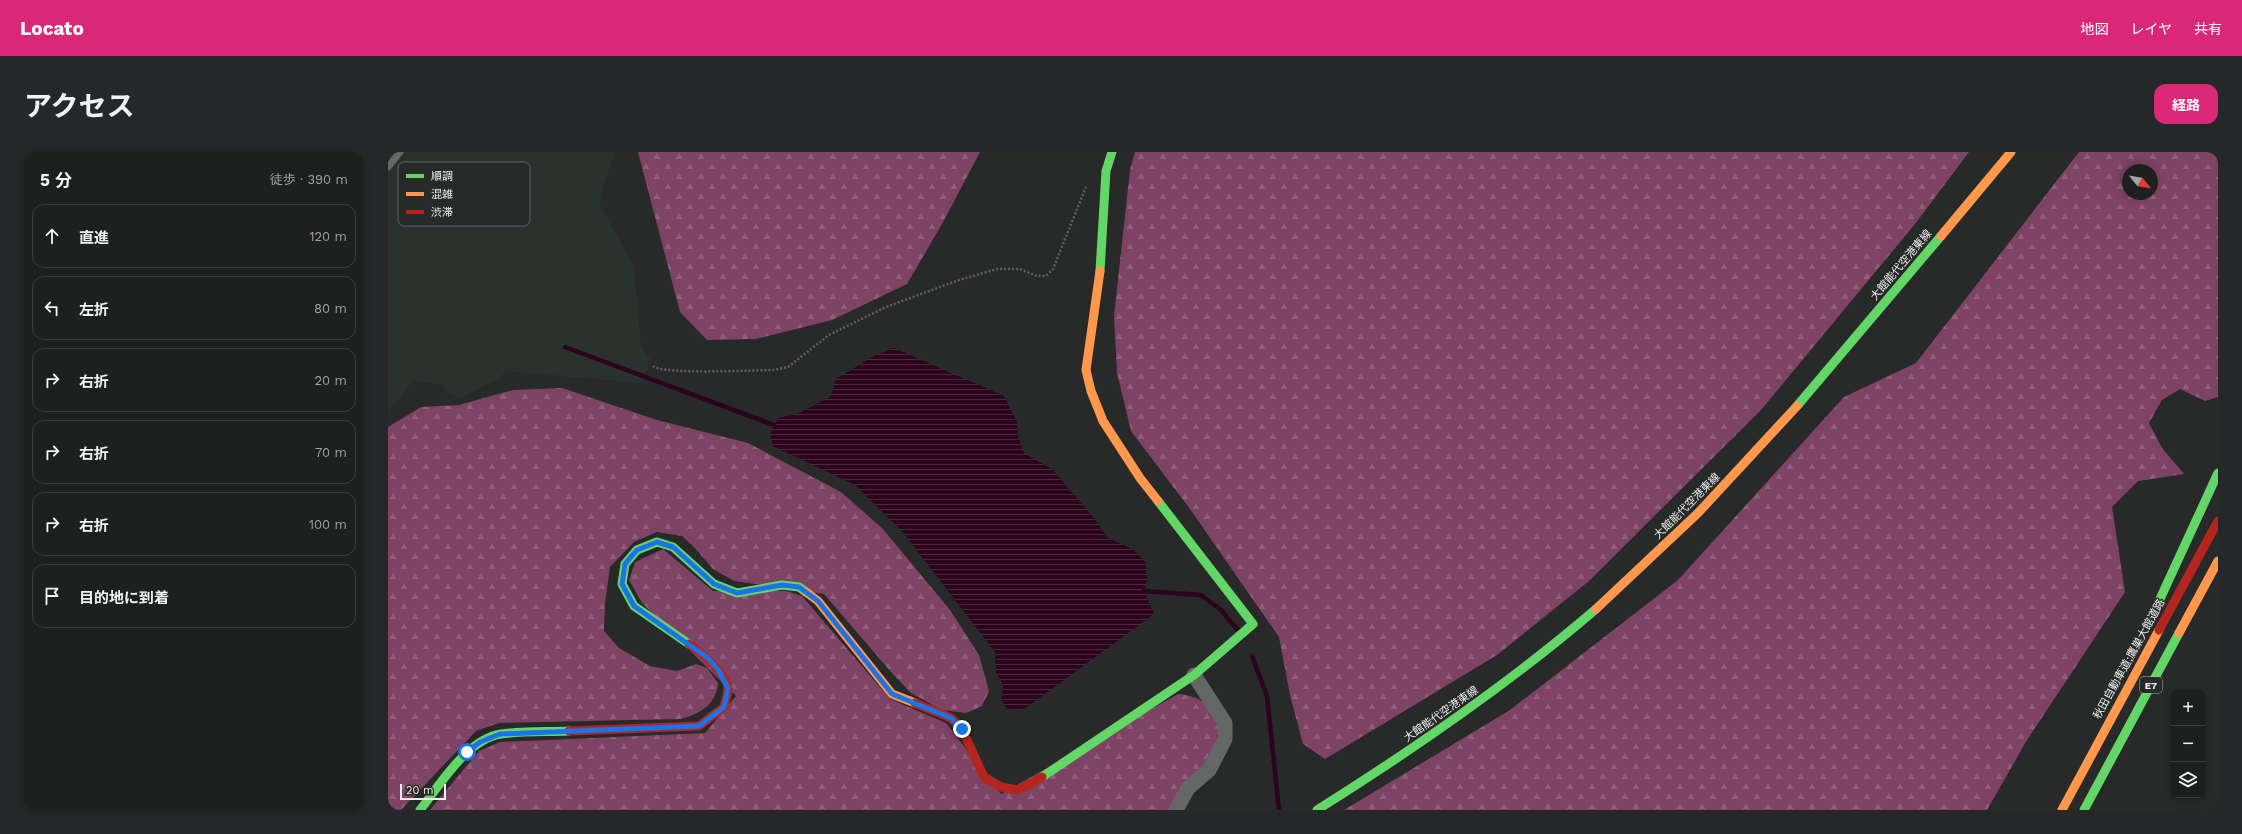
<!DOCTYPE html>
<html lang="ja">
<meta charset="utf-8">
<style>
:root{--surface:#1e1f1f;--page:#262728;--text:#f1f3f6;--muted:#a1a2a4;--line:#3c3d3d;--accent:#db2777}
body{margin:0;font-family:"Work Sans","Noto Sans JP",sans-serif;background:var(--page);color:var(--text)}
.controls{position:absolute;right:12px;bottom:12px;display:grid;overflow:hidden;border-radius:8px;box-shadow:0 2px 10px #0003}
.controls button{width:36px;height:36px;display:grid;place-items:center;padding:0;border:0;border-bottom:1px solid var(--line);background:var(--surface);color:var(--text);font:20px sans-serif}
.compass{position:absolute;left:1734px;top:12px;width:36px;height:36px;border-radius:50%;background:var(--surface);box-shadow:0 2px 10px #0003;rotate:120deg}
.scale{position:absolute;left:12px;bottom:10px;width:46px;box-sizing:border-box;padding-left:4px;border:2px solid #edefee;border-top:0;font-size:11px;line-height:14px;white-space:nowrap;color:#edefee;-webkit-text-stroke:3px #272a29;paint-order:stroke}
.stop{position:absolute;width:12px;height:12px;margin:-9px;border:3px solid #1a73e8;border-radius:50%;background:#fff}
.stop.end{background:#1a73e8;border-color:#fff;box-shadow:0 1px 4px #0008}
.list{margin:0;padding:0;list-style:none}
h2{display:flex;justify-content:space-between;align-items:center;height:52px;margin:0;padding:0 16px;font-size:17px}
h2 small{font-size:13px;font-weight:400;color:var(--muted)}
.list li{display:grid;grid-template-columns:26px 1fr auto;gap:12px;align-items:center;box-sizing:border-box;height:64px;margin:0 8px 8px;padding:0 8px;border:1px solid var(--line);border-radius:12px}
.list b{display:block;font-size:15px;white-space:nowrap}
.list em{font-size:13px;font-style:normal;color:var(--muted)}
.icon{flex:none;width:22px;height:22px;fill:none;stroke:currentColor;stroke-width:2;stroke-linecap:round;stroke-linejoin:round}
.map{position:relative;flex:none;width:1830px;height:658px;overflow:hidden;border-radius:12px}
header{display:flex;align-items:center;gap:24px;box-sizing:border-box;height:56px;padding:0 20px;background:var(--accent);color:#fff}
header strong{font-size:19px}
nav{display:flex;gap:22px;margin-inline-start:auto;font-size:14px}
.intro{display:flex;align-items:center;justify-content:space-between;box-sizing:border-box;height:96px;padding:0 24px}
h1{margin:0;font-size:28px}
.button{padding:10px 18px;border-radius:12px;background:var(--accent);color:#fff;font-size:14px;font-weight:700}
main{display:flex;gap:24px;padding:0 24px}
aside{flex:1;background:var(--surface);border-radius:12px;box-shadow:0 2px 10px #0003}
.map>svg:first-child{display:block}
.built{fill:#2a322e}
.forest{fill:url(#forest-firs);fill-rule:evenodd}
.water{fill:url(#water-rules)}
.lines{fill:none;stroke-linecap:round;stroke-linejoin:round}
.stream{stroke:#2c041d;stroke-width:4.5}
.path{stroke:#606060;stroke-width:2.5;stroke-dasharray:2 2;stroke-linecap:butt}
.lane{stroke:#656666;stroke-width:7}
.street{stroke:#656666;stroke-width:15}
.fast{stroke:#63d668;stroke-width:9}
.slow{stroke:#ff974d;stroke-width:9}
.jam{stroke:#b3261e;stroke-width:9}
.route{stroke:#1a73e8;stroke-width:5}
.labels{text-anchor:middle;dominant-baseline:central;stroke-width:3;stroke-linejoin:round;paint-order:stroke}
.shield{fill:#272a29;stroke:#b2b4b3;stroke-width:1}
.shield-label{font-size:10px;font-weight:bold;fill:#edefee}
.street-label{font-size:11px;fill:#edefee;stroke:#272a29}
.key{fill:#272a29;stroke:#626564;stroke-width:1}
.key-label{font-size:11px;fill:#edefee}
</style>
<header>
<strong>Locato</strong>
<nav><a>地図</a><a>レイヤ</a><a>共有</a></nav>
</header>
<div class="intro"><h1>アクセス</h1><a class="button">経路</a></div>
<main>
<aside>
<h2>5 分<small>徒歩 · 390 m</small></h2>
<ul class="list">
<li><svg class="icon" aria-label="ahead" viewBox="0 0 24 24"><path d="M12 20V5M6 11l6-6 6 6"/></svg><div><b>直進</b></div><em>120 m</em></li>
<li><svg class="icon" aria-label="left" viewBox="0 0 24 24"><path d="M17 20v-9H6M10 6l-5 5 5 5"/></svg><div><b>左折</b></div><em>80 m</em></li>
<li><svg class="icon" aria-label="right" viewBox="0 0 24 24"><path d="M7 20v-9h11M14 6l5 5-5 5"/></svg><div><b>右折</b></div><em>20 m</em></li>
<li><svg class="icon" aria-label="right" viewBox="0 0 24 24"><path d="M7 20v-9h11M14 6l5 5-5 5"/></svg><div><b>右折</b></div><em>70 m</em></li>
<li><svg class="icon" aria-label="right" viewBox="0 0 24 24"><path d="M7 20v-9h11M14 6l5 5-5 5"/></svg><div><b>右折</b></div><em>100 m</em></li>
<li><svg class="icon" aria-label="arrive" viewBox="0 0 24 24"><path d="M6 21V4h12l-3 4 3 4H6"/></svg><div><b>目的地に到着</b></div></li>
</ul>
</aside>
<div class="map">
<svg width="1830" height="658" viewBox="0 0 1830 658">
<defs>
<pattern id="forest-firs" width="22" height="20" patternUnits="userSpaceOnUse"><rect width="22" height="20" fill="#7e4364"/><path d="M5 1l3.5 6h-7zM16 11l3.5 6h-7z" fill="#915e7a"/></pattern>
<pattern id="water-rules" width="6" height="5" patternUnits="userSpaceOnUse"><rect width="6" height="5" fill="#2c041d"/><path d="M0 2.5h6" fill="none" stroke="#4b293e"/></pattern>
</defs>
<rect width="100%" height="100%" fill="#282929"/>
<path class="built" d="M0,0H227L214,37L212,53L246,114L253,194L263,208L253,231L118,219L110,228L71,246L59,241L55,233L26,228L0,260Z"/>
<path class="forest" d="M250,0H592L554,72L519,132L444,168L368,187L319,188L292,160Z
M747,0H1581L1527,72L1373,258L1201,429L1109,503L937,607L915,592L902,543L891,485L802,357L743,279L729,221L726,164L742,18Z
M1691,0H1830V245L1817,249L1792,237L1774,248L1761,271L1774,296L1796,322L1750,329L1724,355L1737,440L1639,588L1599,658H956L1122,558L1290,428L1456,245L1528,211ZM1740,18H1764V42H1740Z
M174,236L269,268L360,291L453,340L495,377L562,458L591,503L601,539L594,554L578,561L554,558L523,541L503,520L436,442L346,429L325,417L306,395L294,384L269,380L246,390L222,415L217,451L216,479L231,496L262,514L289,519L308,512L319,516L330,531C328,553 312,562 292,567L111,571L88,579L13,658H0V275L33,255L71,253L125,238Z
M275,397L325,439H398L414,444L502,547L558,571L613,642L790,542C803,543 817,547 823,560C825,564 830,570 830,574C833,598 796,640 782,658H42L91,599L112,590L317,581L348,544L254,451L241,428L247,410Z"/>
<path class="water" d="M506,196L616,244L629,270L630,285L636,301L665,318L704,364L720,386L746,398L757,410L759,427L756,439L766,462L635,558L619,557L613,548L615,533L608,520L607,500L513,378L467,333L385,294L382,282L390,266L409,262L442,245L448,227L486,204Z"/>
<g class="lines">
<path class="stream" d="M177,195L386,273
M756,439L813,443L833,458L849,477
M864,504L879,544L891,658"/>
<path class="path" d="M265,214C275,223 367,218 386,218L400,215L441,183L498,155L571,128L609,117H632L649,124H658L665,117L698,35"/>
<path class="lane" d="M0,15L12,0"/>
<path class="street" d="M788,658L800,636L821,618L837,587V571L806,523"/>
<path class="fast" d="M712,119L718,19L724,0
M1409,254L1553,84
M1772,447L1830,321
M301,492L246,454L234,432L237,412L249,398L269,390L285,395L326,432L349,441L394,433L411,435L418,440
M654,625L806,523L865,472L770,349
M32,658C52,633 79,587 113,582C135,579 159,580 181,579
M929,658C1026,597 1121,532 1208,457
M1696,658L1791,481"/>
<path class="slow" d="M1553,84L1623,0
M712,119L698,218L703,239L715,269L752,326L770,349
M418,440L430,449L504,542L527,551
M1208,457L1310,361L1409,254
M1791,481L1830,409
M1674,658L1771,478"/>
<path class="jam" d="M1771,478L1830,369
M527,551L563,566L574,577L596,625L613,635L630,638L654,625
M181,579L311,574L336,555C337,550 340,542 340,536C338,520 313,501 301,492"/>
</g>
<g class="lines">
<path class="route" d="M79,600L92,590L112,582L311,574L336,555L340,536L331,519L320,506L246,454L234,432L237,412L249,398L269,390L285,395L326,432L349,441L394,433L411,435L430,449L504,542L563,566L574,577"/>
</g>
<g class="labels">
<rect class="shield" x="1752" y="525" width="22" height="16" rx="3"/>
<g class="shield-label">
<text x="1763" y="533">E7</text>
</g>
<g class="street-label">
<text transform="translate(1513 113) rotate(-50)">大館能代空港東線</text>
<text transform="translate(1299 354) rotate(-45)">大館能代空港東線</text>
<text transform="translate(1741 507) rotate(-61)">秋田自動車道;鷹巣大館道路</text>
<text transform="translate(1053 562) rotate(-35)">大館能代空港東線</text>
</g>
</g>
<rect x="10" y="10" width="132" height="64" rx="6" class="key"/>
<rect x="18" y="22" width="18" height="4" fill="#63d668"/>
<rect x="18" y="40" width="18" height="4" fill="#ff974d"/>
<rect x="18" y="58" width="18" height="4" fill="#b3261e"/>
<g class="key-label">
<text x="43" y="28">順調</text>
<text x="43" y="46">混雑</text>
<text x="43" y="64">渋滞</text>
</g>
</svg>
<div class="controls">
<button>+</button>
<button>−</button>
<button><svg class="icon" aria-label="layers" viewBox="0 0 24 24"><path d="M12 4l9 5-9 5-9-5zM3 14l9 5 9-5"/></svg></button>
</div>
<svg class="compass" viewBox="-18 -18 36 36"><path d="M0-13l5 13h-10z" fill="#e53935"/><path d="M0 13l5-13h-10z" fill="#a1a2a4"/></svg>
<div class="scale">20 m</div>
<div class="stop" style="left:79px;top:600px"></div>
<div class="stop end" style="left:574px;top:577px"></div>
</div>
</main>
